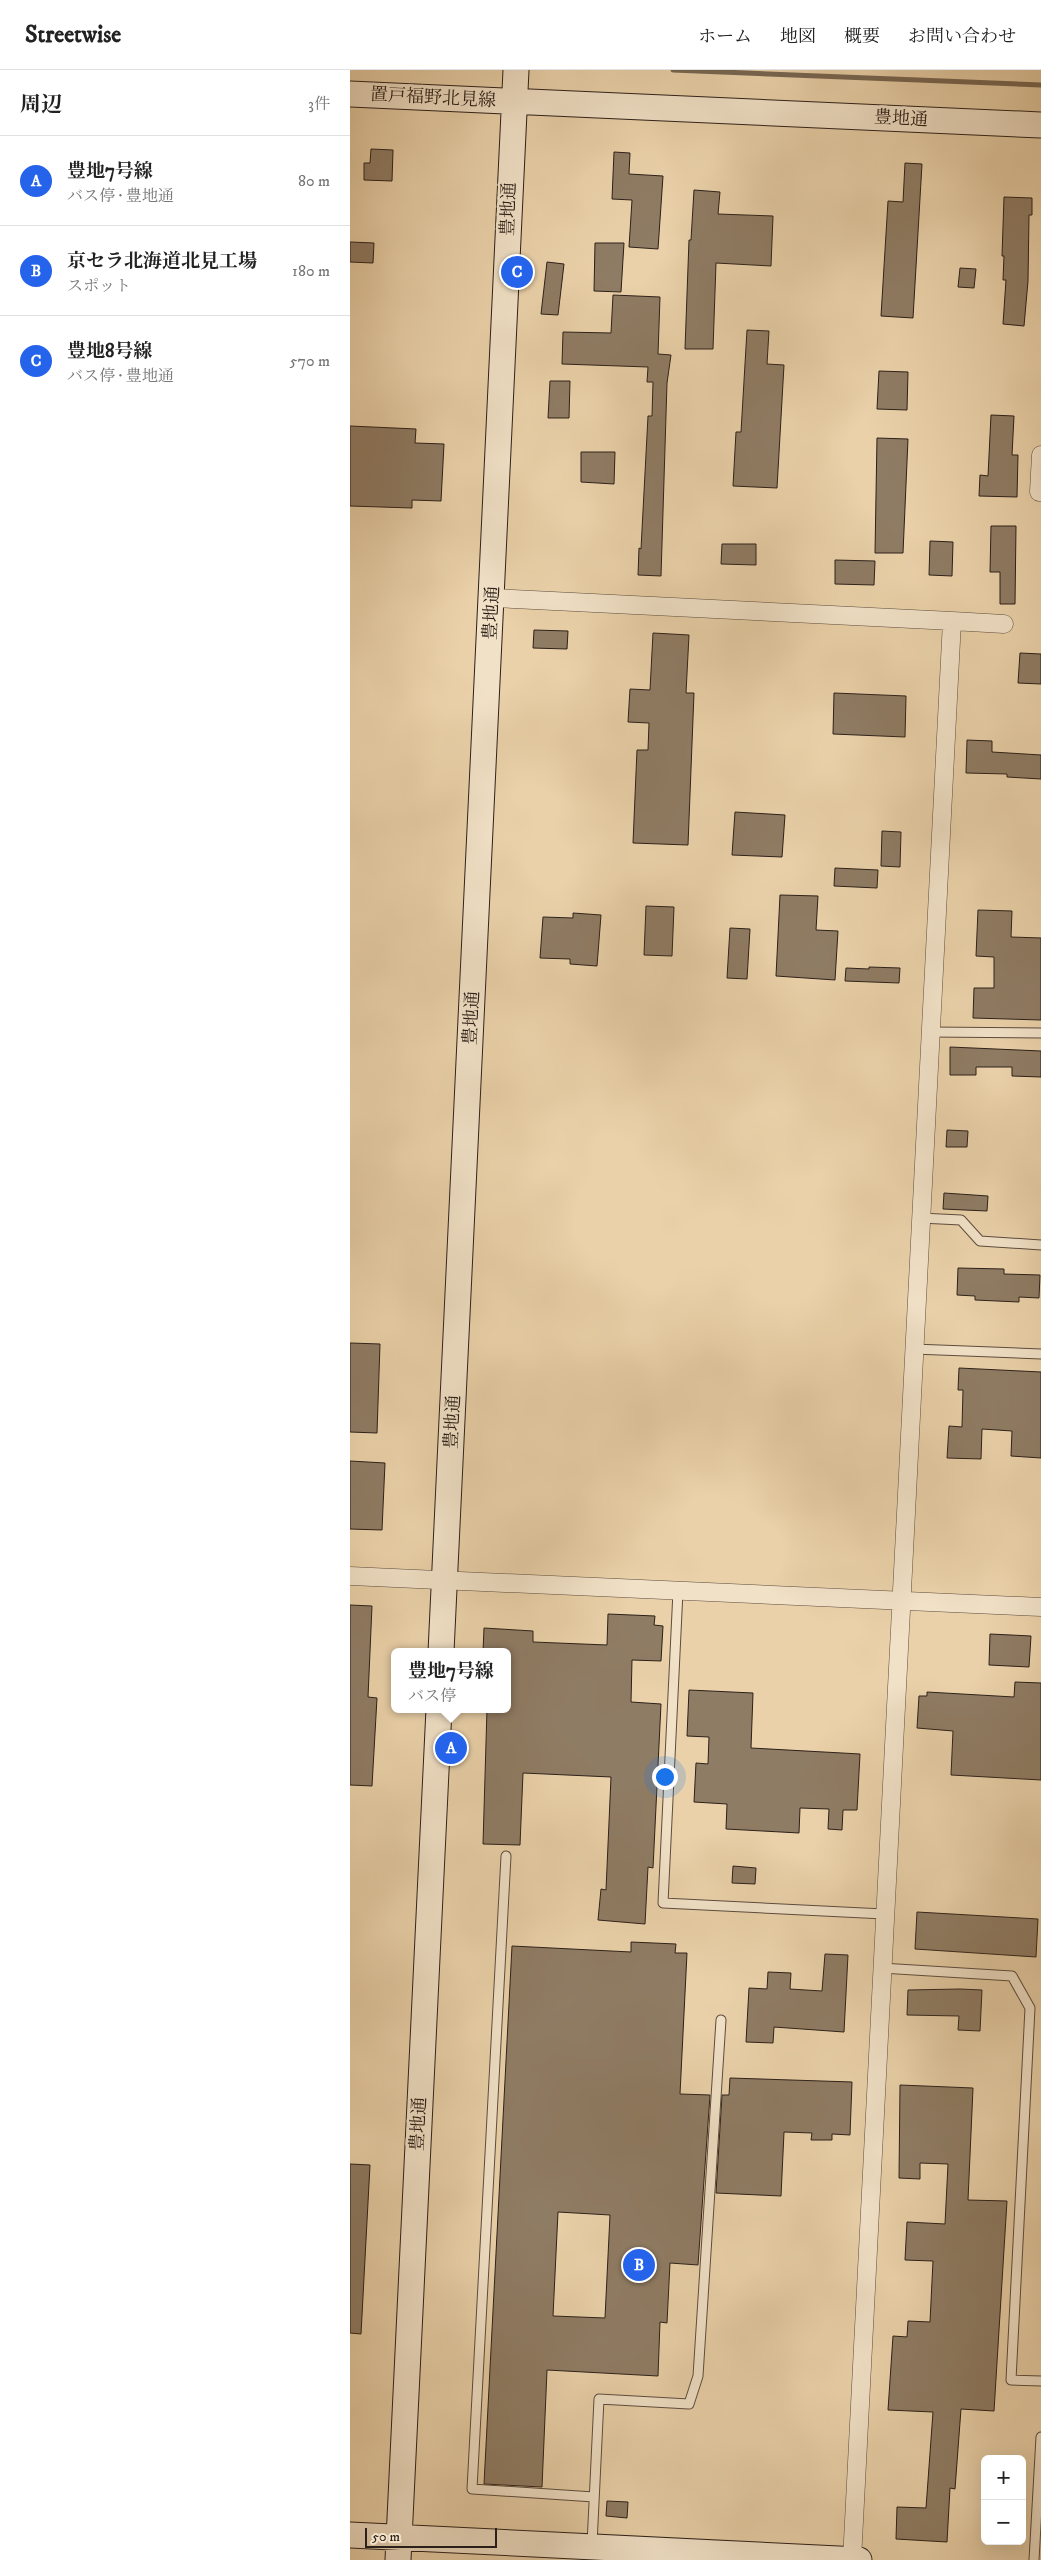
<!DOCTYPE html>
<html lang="ja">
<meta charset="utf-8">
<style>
:root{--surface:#fff;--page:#f6f6f6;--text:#222;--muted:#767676;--line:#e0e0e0;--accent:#2563eb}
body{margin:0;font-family:"IM FELL DW Pica","Noto Serif JP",serif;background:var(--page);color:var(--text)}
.controls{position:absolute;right:15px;bottom:15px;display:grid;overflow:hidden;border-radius:8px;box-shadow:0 5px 20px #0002}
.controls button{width:45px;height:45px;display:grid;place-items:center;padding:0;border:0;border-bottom:1px solid var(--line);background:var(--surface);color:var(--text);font:25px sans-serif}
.scale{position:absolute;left:15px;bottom:12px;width:132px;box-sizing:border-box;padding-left:5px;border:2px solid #2c201a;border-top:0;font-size:14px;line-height:18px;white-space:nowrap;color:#2c201a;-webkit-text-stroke:4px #f1e1c7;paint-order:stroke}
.you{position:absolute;left:314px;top:1706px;width:18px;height:18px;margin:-12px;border:4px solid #fff;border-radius:50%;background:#1a73e8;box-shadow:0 0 0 8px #1a73e833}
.badge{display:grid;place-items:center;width:32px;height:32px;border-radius:50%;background:var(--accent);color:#fff;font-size:16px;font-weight:700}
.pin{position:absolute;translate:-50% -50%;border:2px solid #fff;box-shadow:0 1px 5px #0006}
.popup{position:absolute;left:41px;top:1578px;width:120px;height:65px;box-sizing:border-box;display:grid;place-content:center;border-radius:8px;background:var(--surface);filter:drop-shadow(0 1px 4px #0005);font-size:16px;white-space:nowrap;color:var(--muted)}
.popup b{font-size:19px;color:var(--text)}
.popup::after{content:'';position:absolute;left:50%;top:100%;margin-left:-10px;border:10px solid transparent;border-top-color:var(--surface)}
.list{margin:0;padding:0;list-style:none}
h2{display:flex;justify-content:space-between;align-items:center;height:65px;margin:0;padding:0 20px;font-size:21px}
h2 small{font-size:16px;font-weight:400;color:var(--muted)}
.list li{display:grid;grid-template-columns:32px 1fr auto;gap:15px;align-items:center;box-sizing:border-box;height:90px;padding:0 20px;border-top:1px solid var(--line)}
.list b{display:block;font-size:19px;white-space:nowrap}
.list p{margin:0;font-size:16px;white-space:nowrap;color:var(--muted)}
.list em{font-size:16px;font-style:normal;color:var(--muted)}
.map{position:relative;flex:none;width:691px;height:2490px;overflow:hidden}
header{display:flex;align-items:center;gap:30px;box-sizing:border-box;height:70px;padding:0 25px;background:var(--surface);border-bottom:1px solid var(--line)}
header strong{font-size:24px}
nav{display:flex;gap:28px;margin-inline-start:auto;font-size:18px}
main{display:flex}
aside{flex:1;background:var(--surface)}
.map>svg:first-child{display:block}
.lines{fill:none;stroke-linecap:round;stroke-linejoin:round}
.stream{stroke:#776652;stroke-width:5}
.building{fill:#8f7c64;stroke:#2c201a;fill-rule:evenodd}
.lane-casing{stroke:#5c4c3e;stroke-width:11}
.street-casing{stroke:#5c4c3e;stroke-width:19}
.secondary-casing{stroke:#2c201a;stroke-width:27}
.lane{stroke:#f1e1c7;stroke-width:9}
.street{stroke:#f1e1c7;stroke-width:18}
.secondary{stroke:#f1e1c7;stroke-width:25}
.labels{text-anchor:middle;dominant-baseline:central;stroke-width:5;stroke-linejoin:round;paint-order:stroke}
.street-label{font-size:18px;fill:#2c201a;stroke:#f1e1c7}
</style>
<header>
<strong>Streetwise</strong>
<nav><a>ホーム</a><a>地図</a><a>概要</a><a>お問い合わせ</a></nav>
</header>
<main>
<aside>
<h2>周辺<small>3件</small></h2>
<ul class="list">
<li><span class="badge">A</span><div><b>豊地7号線</b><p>バス停 · 豊地通</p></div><em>80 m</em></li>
<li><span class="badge">B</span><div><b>京セラ北海道北見工場</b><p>スポット</p></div><em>180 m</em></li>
<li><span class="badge">C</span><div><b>豊地8号線</b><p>バス停 · 豊地通</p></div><em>570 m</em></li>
</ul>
</aside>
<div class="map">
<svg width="691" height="2490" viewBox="0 0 691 2490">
<rect width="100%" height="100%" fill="#ead1a9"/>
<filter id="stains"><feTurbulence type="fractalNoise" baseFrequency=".004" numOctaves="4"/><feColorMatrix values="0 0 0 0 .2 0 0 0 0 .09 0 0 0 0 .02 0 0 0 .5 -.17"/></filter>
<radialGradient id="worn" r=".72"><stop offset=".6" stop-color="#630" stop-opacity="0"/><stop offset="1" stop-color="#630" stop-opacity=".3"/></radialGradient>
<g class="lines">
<path class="stream" d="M323,0L691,15"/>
</g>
<path class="building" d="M21,79L43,80L42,111L14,110V93H20Z
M264,82L280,83L279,104L313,106L308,179L279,177L282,130L262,129Z
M555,93L572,94L563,248L531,246L538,131L553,132Z
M344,120L370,122L368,144L423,146L421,196L366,193L363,279H335L339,170H341Z
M654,127L682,128V145H679L678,211L674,256L653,254L656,210H653L654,186H652Z
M0,172L24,173L23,193L0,192Z
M245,173H274L271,222L244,221Z
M197,192L214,194L208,245L191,244Z
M610,198L626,199L624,218L608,217Z
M263,225L310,227L308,284L321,285L317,313L311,506L288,505L289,478L291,479L298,346H302L303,312H297L298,297L212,294L213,262L261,263Z
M397,260L419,261L417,294L434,295L427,418L383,416L386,362H391Z
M529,301L558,302L557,340L527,339Z
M200,311H220L219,348H198Z
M641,345L664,346L662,385H668L667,427L629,426L630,405L638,406Z
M0,356L66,359L65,373L94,374L91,431L62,430V438L0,436Z
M527,368L558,369L553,483H525Z
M231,382H265L264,414L231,412Z
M641,456H666L665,534H650V502H640Z
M580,471L603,472L602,506L579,505Z
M372,474H406V495L371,494Z
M485,490L525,491L524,515L485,514Z
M184,560L218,561L217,579L183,578Z
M303,563L339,565L336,623H344L338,775L283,773L287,680H298L299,653L278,652L280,619L300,620Z
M670,583L691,584V614L668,613Z
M484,623L556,626L555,667L483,664Z
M617,670L642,671V682L691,685V709L657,707V704L616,703Z
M385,742L435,745L432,787L382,785Z
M532,761L551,762L550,797L531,796Z
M485,798L528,800L527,818L484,816Z
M430,825L468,826L466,860L488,861L485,910L426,906Z
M296,836L324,837L322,886L294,885Z
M628,840L662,841L661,867L691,868V950L623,948L624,918H644V887L626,886Z
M223,843L251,845L247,896L220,894V889L190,888L193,847L223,848Z
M380,858L400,859L397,909L377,908Z
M519,897L550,898L549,913L495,911L496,898L519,899Z
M600,977L691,981V1007L662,1006V997H626V1005H600Z
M597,1060L618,1061L617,1077H596Z
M594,1123L638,1126L637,1141L593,1139Z
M608,1198L654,1199V1204L690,1205L689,1228L669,1227V1232L625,1230V1226L607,1225Z
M0,1273L30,1274L27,1363L0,1362Z
M609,1298L691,1302V1388L661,1386L662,1361L632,1359L631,1389L597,1388L599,1356L612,1357L613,1320H608Z
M0,1391L35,1393L32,1460L0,1459Z
M0,1535L22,1536L18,1627L27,1628L22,1716L0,1715Z
M258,1544L305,1546L304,1555L313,1556L311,1591L282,1590L281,1632L311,1634L303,1798L298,1797L295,1854L248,1850L251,1819L256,1820L261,1707L173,1703L170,1775L133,1774L137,1639H157V1582H133L134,1558L183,1561V1572L257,1575Z
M640,1564L681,1566L679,1597L639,1595Z
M665,1612L691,1613V1710L601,1705L603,1661L567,1658L569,1626H577V1622L664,1627Z
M339,1620L403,1623L401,1678L510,1684L507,1740H493L492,1760L478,1759L479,1739L450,1738L449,1763L376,1759L377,1734L344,1732L346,1693L358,1694L359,1667L337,1666Z
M383,1796L406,1798L405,1814L382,1813Z
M567,1842L688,1849L686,1887L565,1879Z
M281,1872L326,1874L325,1883H337L330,2024L360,2025L348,2195L320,2193L317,2253L310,2252L308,2306L197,2300L192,2417L134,2414L162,1876L281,1882ZM208,2142L260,2145L255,2248L203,2246Z
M475,1884L498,1885L494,1962L424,1957L423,1973L396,1972L399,1918L417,1919L418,1902L441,1903L440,1919L472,1921Z
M610,1919L632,1920L630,1961L608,1960L609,1946L557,1945L558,1920Z
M380,2008L502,2012L500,2065L482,2064V2070H461L462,2063L434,2062L431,2126L366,2123L372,2025H379Z
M550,2015L623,2018L618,2130L657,2131L644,2341L611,2339L605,2419L600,2418L597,2472L546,2469L547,2437L576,2438L583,2342L538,2340L543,2266L557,2267L558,2251L580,2252L583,2191L555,2190L557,2152L595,2154L598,2094L570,2093V2109L549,2108Z
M0,2094L20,2095L11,2264L0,2263Z
M257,2431L278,2432L277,2448L256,2446Z"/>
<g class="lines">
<defs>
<path id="lane" d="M580,962L691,963
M570,1148L611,1150L630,1171L691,1175
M563,1279L691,1284
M328,1521L313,1833L534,1844
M156,1786L122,2419L244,2427
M531,1898L662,1906L680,1938L661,2310L691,2311
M242,2474L249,2329L339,2334L348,2306L371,1950
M684,2490L691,2367"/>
<path id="street" d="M691,385L689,422H691
M143,528L602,551L502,2490
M602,551L654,554
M0,1506L691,1537"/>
<path id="secondary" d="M0,24L691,55
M91,1582L166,0
M0,2465L509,2490
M48,2490L89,1639"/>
</defs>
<use href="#lane" class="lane-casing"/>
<use href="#street" class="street-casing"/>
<use href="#secondary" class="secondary-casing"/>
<use href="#lane" class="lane"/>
<use href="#street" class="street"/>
<use href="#secondary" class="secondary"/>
</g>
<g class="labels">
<g class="street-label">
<text transform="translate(83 28) rotate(3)">置戸福野北見線</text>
<text transform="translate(551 49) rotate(3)">豊地通</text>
<text transform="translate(159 139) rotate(-88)">豊地通</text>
<text transform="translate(142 543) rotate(-87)">豊地通</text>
<text transform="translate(122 948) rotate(-87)">豊地通</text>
<text transform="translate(103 1352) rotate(-87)">豊地通</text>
<text transform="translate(69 2054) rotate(-87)">豊地通</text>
</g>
</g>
<rect width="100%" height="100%" filter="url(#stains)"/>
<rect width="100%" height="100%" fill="url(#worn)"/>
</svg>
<div class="controls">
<button>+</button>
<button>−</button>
</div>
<div class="scale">50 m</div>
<div class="you"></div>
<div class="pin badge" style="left:101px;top:1678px">A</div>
<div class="popup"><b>豊地7号線</b>バス停</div>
<div class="pin badge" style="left:289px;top:2195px">B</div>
<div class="pin badge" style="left:167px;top:202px">C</div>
</div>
</main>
